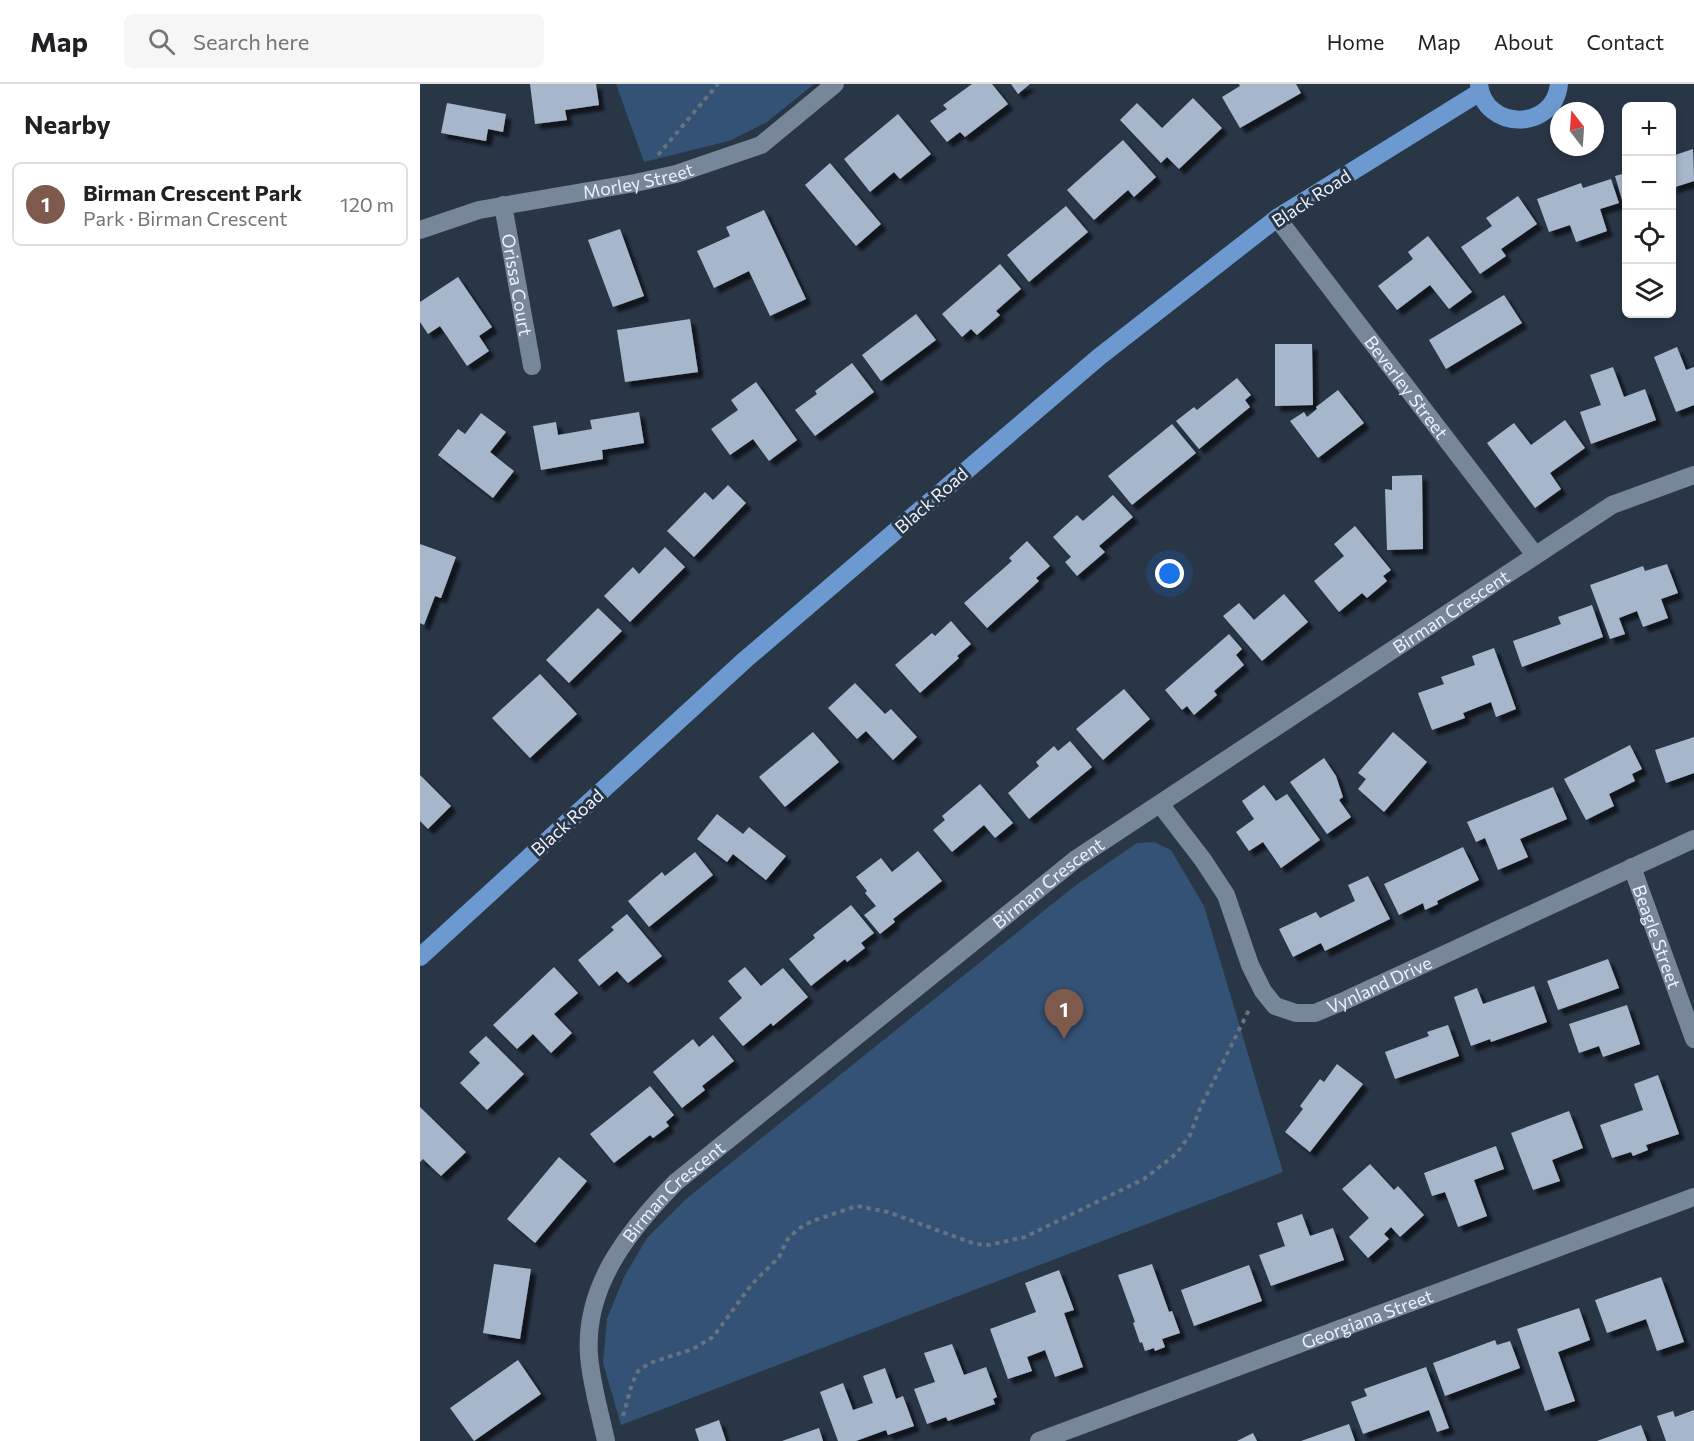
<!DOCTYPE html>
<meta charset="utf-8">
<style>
:root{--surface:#fff;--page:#f6f6f6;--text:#202124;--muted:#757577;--line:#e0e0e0;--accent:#7e5a4d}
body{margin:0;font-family:Commissioner,sans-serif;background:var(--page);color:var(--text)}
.controls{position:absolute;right:18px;top:18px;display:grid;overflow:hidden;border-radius:9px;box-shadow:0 3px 9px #0003}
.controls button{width:54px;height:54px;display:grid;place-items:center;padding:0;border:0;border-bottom:2px solid var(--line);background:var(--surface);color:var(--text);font:30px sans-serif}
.compass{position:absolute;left:1130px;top:18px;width:54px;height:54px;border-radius:50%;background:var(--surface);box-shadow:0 3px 9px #0003;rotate:343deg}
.you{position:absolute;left:750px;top:490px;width:21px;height:21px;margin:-15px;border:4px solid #fff;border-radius:50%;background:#1a73e8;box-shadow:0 0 0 9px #1a73e833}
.badge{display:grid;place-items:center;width:39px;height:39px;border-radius:50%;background:var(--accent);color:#fff;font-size:20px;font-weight:700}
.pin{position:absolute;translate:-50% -50px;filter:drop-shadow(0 2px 3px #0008)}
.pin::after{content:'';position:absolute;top:32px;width:21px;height:18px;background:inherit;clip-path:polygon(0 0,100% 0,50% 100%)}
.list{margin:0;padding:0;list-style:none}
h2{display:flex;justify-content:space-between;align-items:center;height:78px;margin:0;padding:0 24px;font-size:26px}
h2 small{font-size:20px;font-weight:400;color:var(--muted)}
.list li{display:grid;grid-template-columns:39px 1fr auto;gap:18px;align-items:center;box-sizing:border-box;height:84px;margin:0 12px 12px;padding:0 12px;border:2px solid var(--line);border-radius:9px}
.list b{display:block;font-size:22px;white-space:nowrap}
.list p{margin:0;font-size:20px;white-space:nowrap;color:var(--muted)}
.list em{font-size:20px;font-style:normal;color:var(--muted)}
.icon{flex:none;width:33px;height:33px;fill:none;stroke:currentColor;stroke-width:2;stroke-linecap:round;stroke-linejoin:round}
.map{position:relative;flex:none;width:1274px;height:1357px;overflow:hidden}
header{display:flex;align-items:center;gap:36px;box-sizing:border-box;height:84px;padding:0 30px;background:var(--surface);border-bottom:2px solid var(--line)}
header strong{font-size:28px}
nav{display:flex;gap:33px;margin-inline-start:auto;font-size:21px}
.search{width:420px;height:54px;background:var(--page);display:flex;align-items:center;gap:15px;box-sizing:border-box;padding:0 21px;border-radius:9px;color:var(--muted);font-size:22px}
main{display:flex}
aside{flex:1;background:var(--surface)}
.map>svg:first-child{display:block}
.green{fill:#345275}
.building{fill:#a7b7cb;filter:url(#shadow)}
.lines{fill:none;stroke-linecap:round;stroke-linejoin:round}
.path{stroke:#667280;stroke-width:4;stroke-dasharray:4.5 4.5;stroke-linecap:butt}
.minor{stroke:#778699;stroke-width:18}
.major{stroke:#6b99d0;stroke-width:18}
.labels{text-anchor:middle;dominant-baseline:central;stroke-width:6;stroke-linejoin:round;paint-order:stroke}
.street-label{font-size:18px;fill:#e9f1fc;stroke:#293646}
</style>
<header>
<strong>Map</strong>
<div class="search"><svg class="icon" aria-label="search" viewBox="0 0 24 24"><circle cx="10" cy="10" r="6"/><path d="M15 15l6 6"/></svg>Search here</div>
<nav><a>Home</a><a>Map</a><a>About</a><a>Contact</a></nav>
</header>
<main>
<aside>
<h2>Nearby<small></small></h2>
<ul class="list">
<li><span class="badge">1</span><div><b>Birman Crescent Park</b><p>Park · Birman Crescent</p></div><em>120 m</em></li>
</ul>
</aside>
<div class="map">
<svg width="1274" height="1357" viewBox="0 0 1274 1357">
<defs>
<filter id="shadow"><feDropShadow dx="5.5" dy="5.5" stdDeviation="1.5" flood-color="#0009"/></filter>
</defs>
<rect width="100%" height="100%" fill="#293646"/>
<path class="green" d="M196,0H394L347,38L309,57L224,78Z
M734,758L751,766L784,822L863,1088L201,1341L183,1279L187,1235L204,1193L227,1154L266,1115L656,801L717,759Z"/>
<path class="building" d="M110,0H176L179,21L145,26L147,36L115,40Z
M552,0H572L588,20L545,53L540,48L527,58L510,37L527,25L523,21Z
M591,0H610L598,10Z
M819,0H876L881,9L820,44L802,13L820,2Z
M773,14L802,44L759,85L747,73L741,79L700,36L717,19L742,44Z
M27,19L86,30L83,48L68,45L66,57L21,49Z
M478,30L511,70L480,95L474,88L450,108L424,75Z
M703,56L736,93L714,113L708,106L674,136L647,106Z
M1273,65L1274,97L1252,104V72Z
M410,79L461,140L436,162L385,101Z
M1206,89V118L1203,119L1195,92Z
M1191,95L1199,119L1180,125L1187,147L1156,158L1150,141L1129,148L1117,115L1161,99L1163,104Z
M1098,112L1117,140L1081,165L1086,172L1060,190L1041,163L1072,142L1066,134Z
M646,122L668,148L609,198L587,171Z
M344,126L386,215L350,232L329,187L294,204L277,167L310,152L306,143Z
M200,145L224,212L193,223L168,156Z
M1008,152L1052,208L1029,225L1010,201L977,226L958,202L993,175L988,168Z
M580,180L601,205L576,227L580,231L557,251L551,245L542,253L522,230Z
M38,193L72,243L59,252L69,267L47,282L20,242L8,250L0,238V218Z
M1084,211L1102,239L1026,285L1009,256Z
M496,230L516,256L461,297L442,271Z
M270,235L278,288L205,298L197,246Z
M855,260H892L893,321L855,322Z
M1257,263L1266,286L1274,283V321L1256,328L1234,273Z
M432,279L454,308L395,352L375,326L397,310L395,307Z
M1193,283L1204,313L1225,305L1236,336L1171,360L1160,328L1181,321L1170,291Z
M817,294L831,311L825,316L830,323L779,365L756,337L774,323L777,326Z
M336,298L377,356L349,377L333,355L310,371L291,345L318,326L311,316Z
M918,306L944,339L898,374L870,337L884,328L887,333L897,325L896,323Z
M219,328L224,359L182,366L183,375L121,386L113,342L136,338L138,351L172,345L170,336Z
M61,329L86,348L70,368L94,387L73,414L18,371L38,345L45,350Z
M1145,336L1165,364L1130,389L1141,405L1115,424L1067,359L1094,339L1111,361Z
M752,340L776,369L712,421L688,392Z
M1002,391L1003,465L967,466L965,405L972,406V392Z
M308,401L326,419L274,473L247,447L285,408L293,416Z
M693,411L713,433L679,462L685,468L657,492L645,478L651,473L633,453L657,431L663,437Z
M935,442L971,486L963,492L967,497L947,514L942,509L919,528L894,497L924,472L914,460Z
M607,457L630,482L616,494L619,497L567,544L544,519L592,477L589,474Z
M0,460L36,473L21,514L15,512L4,541L0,539Z
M245,463L265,483L210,538L184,512L213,483L219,490Z
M1247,480L1258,509L1241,515L1248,534L1223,543L1217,527L1199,534L1205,550L1190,555L1170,501L1223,482L1225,487Z
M864,510L888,538L842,577L803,532L819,519L834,536Z
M1172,521L1183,553L1102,583L1093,557L1141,540L1138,533Z
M178,524L202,547L149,599L126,576Z
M531,537L551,560L537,572L539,574L500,609L475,581L512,549L515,552Z
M809,550L822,565L816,571L824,581L794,607L797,611L774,631L767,622L762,626L745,606Z
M1074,564L1096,625L1076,633L1071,618L1043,629L1045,634L1012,646L998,609L1024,600L1021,593L1055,581L1052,572Z
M120,590L157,630L110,674L72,634Z
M435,599L465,630L471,625L497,653L473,676L446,647L437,655L408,624Z
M704,605L730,635L683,676L656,645Z
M393,648L419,678L365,723L339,693Z
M973,648L1007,678L964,728L938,705L946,695L938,689Z
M1274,653V689L1246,699L1235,666Z
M650,657L672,683L609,735L588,709L619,682L616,678L634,662L638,667Z
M1210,661L1222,685L1212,690L1215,697L1189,710L1194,722L1166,736L1144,695Z
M904,674L916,692L923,713L919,716L931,733L907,750L870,698Z
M0,691L31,722L8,745L0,737Z
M560,700L593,739L575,754L564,741L532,768L513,746L525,736L522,732Z
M844,701L856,717L867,710L900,756L861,784L843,758L829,767L816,748L834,735L822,717Z
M1133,703L1147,735L1100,755L1108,773L1078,786L1065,754L1056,758L1047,738Z
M297,730L323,750L329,743L366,772L346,796L313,770L307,778L277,755Z
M1043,763L1059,796L1017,817L1018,820L1005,826L1003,819L979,831L964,800Z
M498,767L522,797L473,835L475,838L460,850L444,831L456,822L445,809L447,807L436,793L461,774L472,788Z
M275,768L293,791L229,843L208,817L242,788L245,792Z
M948,792L970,835L905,867L901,859L873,873L859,845L896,828L900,834L935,817L928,801Z
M431,821L454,849L441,859L445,864L427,878L425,875L391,902L369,875L395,854L393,851Z
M207,830L242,872L208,899L197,887L179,902L158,876L194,846L191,843Z
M1188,875L1199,904L1138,926L1127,897Z
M134,883L158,909L134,930L152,949L131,969L113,950L97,965L73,941Z
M325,883L341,902L363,884L388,913L353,942L351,939L323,962L299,934L322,914L308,897Z
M1114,902L1127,938L1071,958L1070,955L1051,962L1034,913L1057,904L1063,920Z
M1207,921L1220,960L1183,973L1179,962L1159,969L1149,940Z
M1028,941L1039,972L975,995L965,968L1009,952L1007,948Z
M293,951L314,977L282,1002L285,1006L262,1024L233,988L273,955L279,963Z
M66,952L104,990L67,1026L40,999L60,979L49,968Z
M917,980L943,1000L890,1068L865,1048L883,1025L880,1022L900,995L904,998Z
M1238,991L1259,1050L1226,1061L1228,1066L1213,1072L1211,1068L1192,1074L1180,1041L1223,1026L1214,1000Z
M230,1002L254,1031L246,1038L249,1042L233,1054L230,1051L194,1079L170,1050Z
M0,1023L46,1068L21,1092L3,1075L0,1078Z
M1149,1027L1163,1064L1132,1076L1140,1097L1113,1106L1091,1049Z
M1076,1062L1084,1085L1054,1096L1067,1132L1038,1143L1025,1108L1012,1112L1004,1089Z
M139,1073L167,1097L115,1159L87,1135Z
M950,1080L974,1106L978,1102L1004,1131L980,1153L971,1143L964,1150L969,1155L948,1174L929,1153L949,1134L922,1105Z
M882,1130L890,1152L913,1144L924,1176L851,1202L839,1171L865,1162L857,1139Z
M74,1180L111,1185L100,1255L63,1249Z
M732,1180L749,1228L752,1227L760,1249L742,1255L745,1263L735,1267L734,1264L725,1267L722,1258L720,1259L713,1239L715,1238L698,1191Z
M829,1181L842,1217L774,1242L761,1206Z
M639,1186L654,1226L644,1229L663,1283L635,1293L625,1266L607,1273L612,1287L588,1295L570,1245L616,1228L605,1199Z
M1241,1193L1264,1258L1237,1267L1226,1235L1187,1249L1175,1216Z
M1159,1224L1170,1256L1138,1268L1155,1317L1125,1327L1097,1245Z
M1075,1256L1077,1261L1090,1257L1100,1284L1025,1312L1013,1279Z
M532,1260L544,1291L566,1283L577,1313L573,1315L575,1320L528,1337L526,1333L507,1340L494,1305L515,1298L504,1269Z
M98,1276L121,1310L54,1357L30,1324Z
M1006,1283L1029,1344L1017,1348L1009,1326L943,1350L931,1318L947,1312L944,1305Z
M465,1284L476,1315L483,1312L494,1342L468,1351L466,1346L436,1357H418L400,1308L423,1299L433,1326L453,1319L443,1292Z
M1274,1326V1357H1246L1237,1332L1253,1327L1255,1333Z
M299,1336L306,1357H279L275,1345Z
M929,1340L935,1357H881Z
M1221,1341L1227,1357H1177Z
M399,1344L403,1357H362Z
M833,1349L837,1357H817Z"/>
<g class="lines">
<path class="path" d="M238,71L298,0
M203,1332L212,1300L218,1287L230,1279L273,1265L293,1253L332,1200L359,1173L367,1156L378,1145L392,1137L437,1122L468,1128L555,1160L569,1161L605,1153L724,1095L756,1070L770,1051L781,1022L830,924"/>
<g class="minor">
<path id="s1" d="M83,121L112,282"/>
<path id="s2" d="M857,134L1115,471"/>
<path id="s3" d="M0,146L59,126L215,99L256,90L341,61L415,0"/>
<path id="s4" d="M740,720L783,776L806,811L830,881L843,907L855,922L876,929H895L926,916L1274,755"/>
<path id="s5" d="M1212,783L1274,955"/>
<path id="s6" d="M186,1357C180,1329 171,1299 169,1271C164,1201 210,1145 256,1098L656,775L1192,421L1274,391"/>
<path id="s7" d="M619,1357L1274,1113"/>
</g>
<path class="major" d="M1059,0C1064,47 1134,48 1139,0
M0,873L326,575L679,273L857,134L1060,8"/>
</g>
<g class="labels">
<g class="street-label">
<text stroke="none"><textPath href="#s3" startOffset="224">Morley Street</textPath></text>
<text transform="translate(891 114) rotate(-33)">Black Road</text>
<text stroke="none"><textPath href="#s1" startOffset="81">Orissa Court</textPath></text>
<text stroke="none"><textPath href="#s2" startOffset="213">Beverley Street</textPath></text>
<text transform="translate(511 416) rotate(-41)">Black Road</text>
<text stroke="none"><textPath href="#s6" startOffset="1251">Birman Crescent</textPath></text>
<text transform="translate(147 738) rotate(-42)">Black Road</text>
<text stroke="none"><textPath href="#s6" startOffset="765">Birman Crescent</textPath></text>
<text stroke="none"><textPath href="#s5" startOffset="74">Beagle Street</textPath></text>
<text stroke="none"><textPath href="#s4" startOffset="346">Vynland Drive</textPath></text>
<text stroke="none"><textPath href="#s6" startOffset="279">Birman Crescent</textPath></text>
<text stroke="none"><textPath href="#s7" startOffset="350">Georgiana Street</textPath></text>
</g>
</g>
</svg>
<div class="controls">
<button>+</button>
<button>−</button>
<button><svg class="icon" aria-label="locate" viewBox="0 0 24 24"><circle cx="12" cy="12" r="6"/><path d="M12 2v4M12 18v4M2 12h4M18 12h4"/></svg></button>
<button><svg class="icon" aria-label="layers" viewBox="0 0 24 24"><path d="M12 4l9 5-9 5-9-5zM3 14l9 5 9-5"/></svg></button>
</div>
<svg class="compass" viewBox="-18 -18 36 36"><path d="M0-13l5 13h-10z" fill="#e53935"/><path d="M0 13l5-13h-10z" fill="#757577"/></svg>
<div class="you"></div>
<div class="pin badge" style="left:644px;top:955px">1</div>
</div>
</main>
